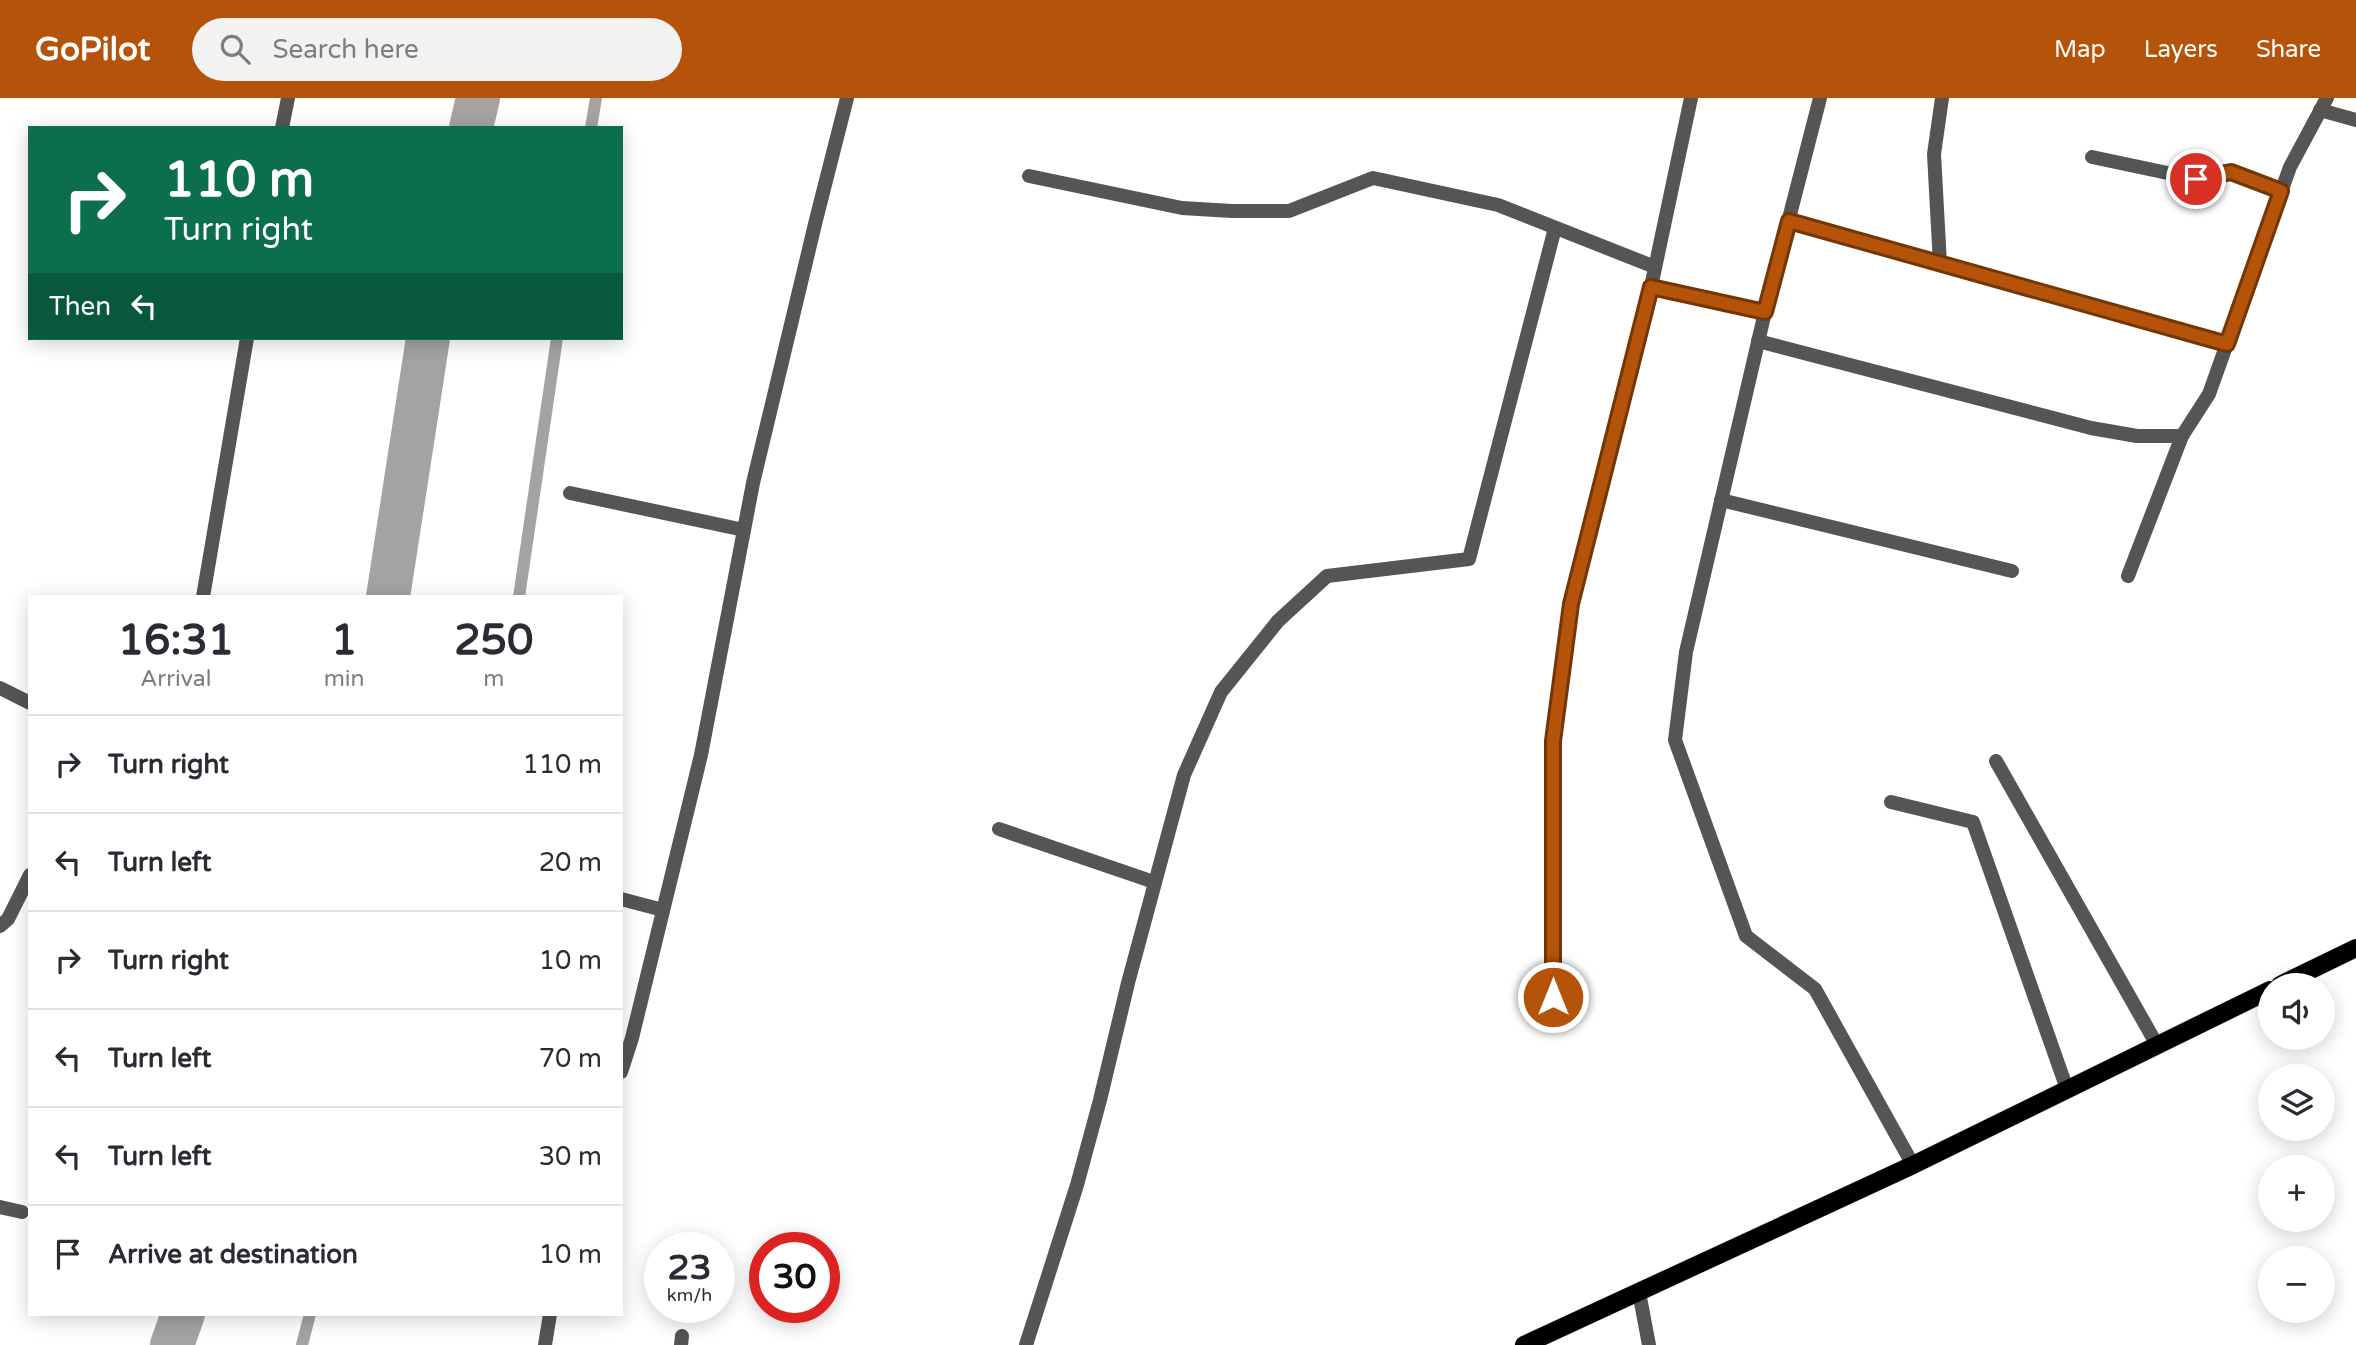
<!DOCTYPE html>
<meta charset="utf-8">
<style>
:root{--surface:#fff;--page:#f2f2f3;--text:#2b2b33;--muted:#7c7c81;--line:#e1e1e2;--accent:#b45309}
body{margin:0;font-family:"Varela Round",sans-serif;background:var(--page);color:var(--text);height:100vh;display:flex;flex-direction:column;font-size:26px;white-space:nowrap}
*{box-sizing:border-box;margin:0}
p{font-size:23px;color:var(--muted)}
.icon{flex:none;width:38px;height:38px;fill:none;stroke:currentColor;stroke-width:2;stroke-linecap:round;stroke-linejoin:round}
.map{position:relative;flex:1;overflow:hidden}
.details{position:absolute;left:28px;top:497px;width:595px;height:721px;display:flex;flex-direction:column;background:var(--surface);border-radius:0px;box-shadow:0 4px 18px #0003}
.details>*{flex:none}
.hud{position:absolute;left:28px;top:28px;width:595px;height:214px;border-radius:0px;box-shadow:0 4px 18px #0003;background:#0b6e4f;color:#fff;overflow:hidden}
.controls{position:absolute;left:2258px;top:875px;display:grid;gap:14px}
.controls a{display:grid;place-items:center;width:77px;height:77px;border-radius:50%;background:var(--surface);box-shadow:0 4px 18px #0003;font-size:35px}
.speed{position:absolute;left:644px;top:1134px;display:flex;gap:14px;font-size:35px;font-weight:700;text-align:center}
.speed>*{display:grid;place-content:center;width:91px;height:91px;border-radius:50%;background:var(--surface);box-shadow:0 4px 18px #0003;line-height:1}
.speed small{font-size:18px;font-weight:400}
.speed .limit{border:10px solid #d22;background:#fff;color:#111}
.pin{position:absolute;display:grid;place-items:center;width:60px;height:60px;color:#fff;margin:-30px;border:4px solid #fff;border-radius:50%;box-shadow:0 2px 7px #0007}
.me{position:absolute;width:77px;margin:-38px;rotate:0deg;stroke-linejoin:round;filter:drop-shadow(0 0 5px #0008)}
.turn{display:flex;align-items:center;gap:24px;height:147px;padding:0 21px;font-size:32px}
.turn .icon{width:91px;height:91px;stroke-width:2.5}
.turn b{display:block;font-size:49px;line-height:60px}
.then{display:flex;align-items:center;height:66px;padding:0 21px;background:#0003;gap:14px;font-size:26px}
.eta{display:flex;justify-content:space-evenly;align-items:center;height:119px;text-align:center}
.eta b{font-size:42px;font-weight:700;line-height:49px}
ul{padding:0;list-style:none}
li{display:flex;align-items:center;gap:21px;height:98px;padding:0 21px;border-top:2px solid var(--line)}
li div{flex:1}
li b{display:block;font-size:26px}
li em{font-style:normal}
header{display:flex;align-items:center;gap:42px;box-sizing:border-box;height:98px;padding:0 35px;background:var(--accent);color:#fff}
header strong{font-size:33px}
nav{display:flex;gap:38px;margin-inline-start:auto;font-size:24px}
.search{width:490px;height:63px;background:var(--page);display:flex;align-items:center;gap:18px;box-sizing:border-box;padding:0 24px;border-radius:38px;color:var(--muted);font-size:26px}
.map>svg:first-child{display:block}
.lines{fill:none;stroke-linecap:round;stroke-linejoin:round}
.stream{stroke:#a3a3a3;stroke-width:12}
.canal{stroke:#a3a3a3;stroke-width:44}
.primary-casing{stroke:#dbdbdb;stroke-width:19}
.street{stroke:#555;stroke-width:14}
.primary{stroke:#000;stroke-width:18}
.route-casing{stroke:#753606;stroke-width:18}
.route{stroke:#b45309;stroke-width:12}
</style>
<header>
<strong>GoPilot</strong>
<div class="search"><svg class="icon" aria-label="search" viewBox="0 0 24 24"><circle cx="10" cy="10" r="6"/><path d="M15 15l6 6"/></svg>Search here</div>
<nav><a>Map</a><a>Layers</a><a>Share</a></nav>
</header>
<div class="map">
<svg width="2356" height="1247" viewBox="0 0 2356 1247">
<rect width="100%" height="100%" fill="#fff"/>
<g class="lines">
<g class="stream">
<path d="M591 30 596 0"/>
<path d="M519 499 557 240"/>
<path d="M302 1247 310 1216"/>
</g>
<g class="canal">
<path d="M471 30 478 0"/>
<path d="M388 499 428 240"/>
<path d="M172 1247 183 1216"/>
</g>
<g class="primary-casing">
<g id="primary">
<path d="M2280 887 2356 850"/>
<path d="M1524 1247 1913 1067 2270 892"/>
</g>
</g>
<g class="street">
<path d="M1820 0 1765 214 1686 554 1675 642 1746 838 1815 891 1913 1067"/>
<path d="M2320 12 2356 22"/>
<path d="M282 30 288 0"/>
<path d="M2092 59 2196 81 2231 74 2281 93"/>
<path d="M1029 78 1182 110 1232 113H1289L1373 80 1498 107 1655 169"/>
<path d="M1789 123 2227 246"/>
<path d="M1940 166 1934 56 1942 0"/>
<path d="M1651 189 1765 214"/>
<path d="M1758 243 2091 330 2137 338H2182L2209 296 2290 69 2327 0"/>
<path d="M570 395 744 432"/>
<path d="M1721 402 2012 473"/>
<path d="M2128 478 2182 338"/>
<path d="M203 499 247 240"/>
<path d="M0 590 30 605"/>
<path d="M1996 663 2157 947"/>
<path d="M1891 704 1973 724 2067 991"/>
<path d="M999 731 1154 784"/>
<path d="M621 801 663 812"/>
<path d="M0 828 8 821 30 777"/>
<path d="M1553 899V643L1571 506 1651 189 1691 0"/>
<path d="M621 974 632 940 701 657 753 385 816 122 847 0"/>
<path d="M0 1109 22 1114"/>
<path d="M1639 1194 1649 1247"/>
<path d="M545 1247 550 1216"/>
<path d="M681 1247 682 1238"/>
<path d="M1026 1247 1077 1087 1100 1002 1128 885 1184 677 1221 594 1278 523 1327 478 1469 461 1555 130"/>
</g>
<use href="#primary" class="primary"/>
</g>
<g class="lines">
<g class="route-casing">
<path id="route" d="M1553 899V643L1571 506 1651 189 1765 214 1789 123 2227 246 2281 93 2231 74 2196 81"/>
</g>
<use href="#route" class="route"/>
</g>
</svg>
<div class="controls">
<a><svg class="icon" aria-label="sound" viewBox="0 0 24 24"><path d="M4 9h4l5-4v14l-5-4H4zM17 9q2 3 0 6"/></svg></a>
<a><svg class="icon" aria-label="layers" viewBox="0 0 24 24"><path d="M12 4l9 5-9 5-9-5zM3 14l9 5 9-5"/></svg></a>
<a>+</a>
<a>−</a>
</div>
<div class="speed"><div>23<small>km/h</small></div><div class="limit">30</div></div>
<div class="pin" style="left:2196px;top:81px;background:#d93025"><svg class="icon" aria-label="arrive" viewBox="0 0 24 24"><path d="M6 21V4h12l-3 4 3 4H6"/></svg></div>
<svg class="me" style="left:1553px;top:899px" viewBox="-20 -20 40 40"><circle r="17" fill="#b45309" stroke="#fff" stroke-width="3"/><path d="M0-11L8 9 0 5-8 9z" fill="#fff"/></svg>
<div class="hud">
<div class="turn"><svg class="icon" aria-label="right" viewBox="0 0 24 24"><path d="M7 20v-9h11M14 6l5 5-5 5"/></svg><div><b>110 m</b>Turn right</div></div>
<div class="then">Then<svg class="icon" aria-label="left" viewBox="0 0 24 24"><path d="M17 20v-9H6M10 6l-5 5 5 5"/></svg></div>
</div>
<section class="details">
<div class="eta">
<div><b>16:31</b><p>Arrival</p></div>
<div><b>1</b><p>min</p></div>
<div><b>250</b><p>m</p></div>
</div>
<ul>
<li><svg class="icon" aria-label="right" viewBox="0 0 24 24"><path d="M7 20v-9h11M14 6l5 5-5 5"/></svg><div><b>Turn right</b></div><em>110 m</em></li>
<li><svg class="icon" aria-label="left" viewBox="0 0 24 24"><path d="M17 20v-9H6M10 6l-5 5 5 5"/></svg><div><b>Turn left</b></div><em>20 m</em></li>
<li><svg class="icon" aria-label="right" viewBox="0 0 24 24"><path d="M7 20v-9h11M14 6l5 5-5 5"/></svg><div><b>Turn right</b></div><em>10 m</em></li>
<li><svg class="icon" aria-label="left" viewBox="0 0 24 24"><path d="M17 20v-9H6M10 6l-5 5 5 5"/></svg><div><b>Turn left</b></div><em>70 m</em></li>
<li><svg class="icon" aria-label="left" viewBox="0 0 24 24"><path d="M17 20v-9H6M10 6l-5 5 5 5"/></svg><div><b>Turn left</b></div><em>30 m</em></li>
<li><svg class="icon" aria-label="arrive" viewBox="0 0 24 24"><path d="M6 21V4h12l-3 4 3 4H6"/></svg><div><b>Arrive at destination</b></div><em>10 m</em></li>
</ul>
</section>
</div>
